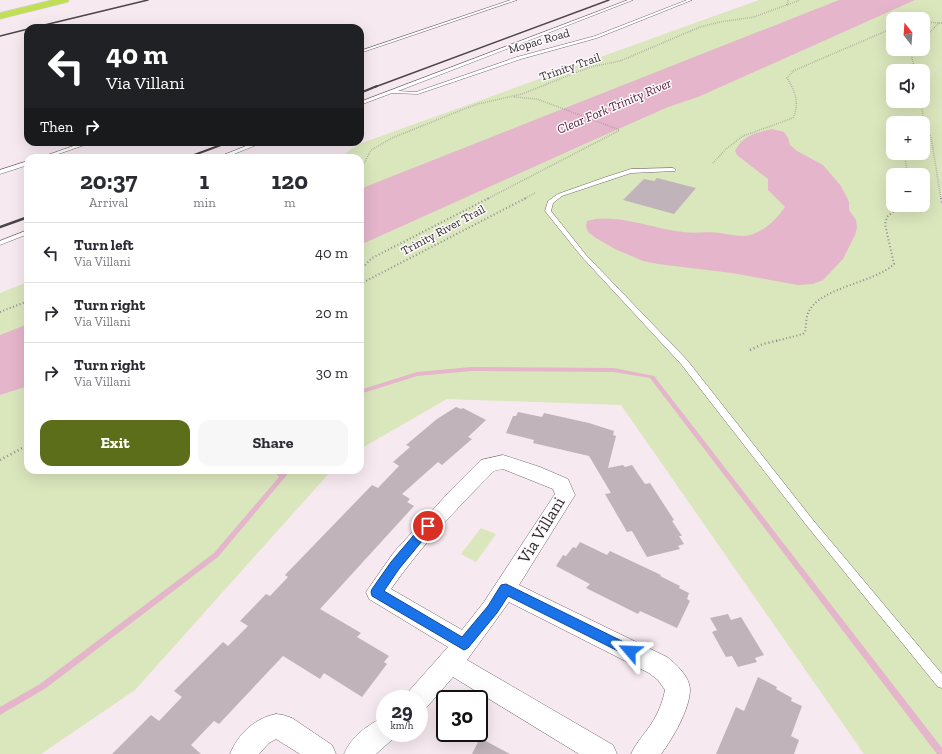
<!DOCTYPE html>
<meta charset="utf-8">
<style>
:root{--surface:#fff;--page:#f7f7f7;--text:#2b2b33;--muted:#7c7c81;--line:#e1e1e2;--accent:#5d6e1a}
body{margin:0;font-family:"Zilla Slab",serif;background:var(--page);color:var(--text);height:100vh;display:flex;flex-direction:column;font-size:15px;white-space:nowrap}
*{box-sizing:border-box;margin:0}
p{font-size:13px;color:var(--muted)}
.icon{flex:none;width:22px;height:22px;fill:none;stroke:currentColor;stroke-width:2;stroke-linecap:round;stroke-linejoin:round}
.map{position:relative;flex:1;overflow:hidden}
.sheet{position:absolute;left:24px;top:154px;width:340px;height:320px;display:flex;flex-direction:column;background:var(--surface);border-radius:12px;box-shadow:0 4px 16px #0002}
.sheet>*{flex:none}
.top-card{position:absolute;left:24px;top:24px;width:340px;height:122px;border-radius:12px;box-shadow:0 4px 16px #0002;background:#202124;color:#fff;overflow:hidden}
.needle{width:26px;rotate:343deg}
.tools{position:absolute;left:886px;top:12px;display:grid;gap:8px}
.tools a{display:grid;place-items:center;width:44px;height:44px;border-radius:8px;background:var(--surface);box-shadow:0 4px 16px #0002;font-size:20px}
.speed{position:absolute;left:376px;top:690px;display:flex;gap:8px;font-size:20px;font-weight:700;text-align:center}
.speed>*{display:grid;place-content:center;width:52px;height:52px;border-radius:50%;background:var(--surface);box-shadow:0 4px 16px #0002;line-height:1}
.speed small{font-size:10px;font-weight:400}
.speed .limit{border:2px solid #111;border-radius:6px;background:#fff;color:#111}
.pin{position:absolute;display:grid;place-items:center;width:34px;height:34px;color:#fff;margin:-17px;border:2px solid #fff;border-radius:50%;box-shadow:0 1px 4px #0007}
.me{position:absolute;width:44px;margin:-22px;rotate:296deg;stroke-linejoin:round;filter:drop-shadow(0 0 3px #0008)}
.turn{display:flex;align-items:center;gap:14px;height:84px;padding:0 16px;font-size:18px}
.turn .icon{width:52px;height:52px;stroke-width:2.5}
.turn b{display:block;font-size:28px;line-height:34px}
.then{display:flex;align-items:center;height:38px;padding:0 16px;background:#0003;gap:8px;font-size:15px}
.eta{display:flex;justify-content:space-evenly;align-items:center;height:68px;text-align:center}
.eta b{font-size:24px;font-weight:700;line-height:28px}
.action{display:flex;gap:8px;margin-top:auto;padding:8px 16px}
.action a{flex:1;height:46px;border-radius:12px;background:var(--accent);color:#fff;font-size:16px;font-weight:700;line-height:46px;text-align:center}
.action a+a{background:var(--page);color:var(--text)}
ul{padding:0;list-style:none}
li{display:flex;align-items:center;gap:12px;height:60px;padding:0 16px;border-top:1px solid var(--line)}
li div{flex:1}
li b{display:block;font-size:15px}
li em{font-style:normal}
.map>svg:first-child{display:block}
.green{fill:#dae6bc;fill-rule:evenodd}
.water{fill:#e4b5cb}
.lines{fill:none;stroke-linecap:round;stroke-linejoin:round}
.stream{fill:#e4b5cb;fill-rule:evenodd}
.building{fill:#c0b4ba}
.service-casing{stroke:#73686d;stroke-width:1}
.minor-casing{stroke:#73686d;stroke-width:1}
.motorway-casing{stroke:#cdcccd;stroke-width:1}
.path-far2{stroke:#928a8e;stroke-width:1.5;stroke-dasharray:0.5 1.5;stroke-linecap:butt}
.path-far1{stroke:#928a8e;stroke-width:2;stroke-dasharray:1 2.5;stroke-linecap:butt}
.path{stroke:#928a8e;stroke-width:2.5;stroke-dasharray:1 3;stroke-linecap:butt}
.service{fill:#fff;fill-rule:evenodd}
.minor{fill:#fff;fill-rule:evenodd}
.motorway{fill:#c1df54;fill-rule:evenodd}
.rail-far2{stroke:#4a4547;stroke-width:1.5}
.rail-far1{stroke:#4a4547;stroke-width:2}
.rail{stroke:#4a4547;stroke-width:2.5}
.route{fill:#1a73e8;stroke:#114b97}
.labels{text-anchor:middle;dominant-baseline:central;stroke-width:3;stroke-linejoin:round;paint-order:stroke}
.far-street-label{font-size:12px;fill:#2f2b2d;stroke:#fef9fb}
.far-water-label{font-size:13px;font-style:italic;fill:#57203e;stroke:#fef9fb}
.near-street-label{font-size:17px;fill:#2f2b2d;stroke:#fef9fb}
</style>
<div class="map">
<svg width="942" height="754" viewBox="0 0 942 754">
<rect width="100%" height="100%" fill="#f6e9ef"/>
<g class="green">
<path d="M759 0H942V754H864L621 405 447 399 360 449V158H338L359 144ZM893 19H923V49H893ZM893 71H923V101H893ZM893 123H923V153H893ZM893 175H923V205H893Z"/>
<path d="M28 282V470H332L135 690 41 754H0V293Z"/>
<path d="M481 528 496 534 476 562 461 554Z"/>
</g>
<g class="water">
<path d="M839 0H915L698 97 668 107 589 142 360 245V189Z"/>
<path d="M772 129 784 132 788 138 790 145 797 151 823 165 841 186 849 202V210L856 220 857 228 855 235 843 259 823 280 813 284 798 285 732 273 658 264 643 261 615 249 596 238 588 232 586 226 587 221C613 212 655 229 683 232 695 234 708 231 720 233 728 234 736 236 744 236 761 235 776 220 785 207L768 190V179L737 155 735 151C743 135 755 133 772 129Z"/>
<path d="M28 324V386L0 395V335Z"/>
</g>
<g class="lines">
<g class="stream">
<path d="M471 367 614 368 654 376 942 748V754H937L650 378 614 372 471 371 417 376 360 394V390L417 372Z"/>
<path d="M273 470H279L282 473 285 470H291L218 557 46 688 0 715V707L40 684 214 553 279 477Z"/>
</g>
</g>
<g class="building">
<path d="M657 178 696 188 674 214 623 200 644 179 654 181Z"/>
<path d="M456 407 461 409 463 408 486 420 468 437 472 439 442 465 438 462 402 494 410 499 407 502 414 506 320 609 361 633 357 637 389 656 384 662 387 664 362 697 324 673 320 679 283 656 219 724 214 721 191 745 201 754H112L151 715 159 721 182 697 174 691 223 642 228 646 248 626 240 621 266 594 270 596 288 577 285 575 372 485 378 488 397 468 399 466 393 462 410 447 406 445 437 419Z"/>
<path d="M518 412 542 417 544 413 589 423 614 431 613 435 616 436 608 468 623 465 625 467 632 465 645 484 650 483 674 520 672 521 682 536H679L684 544 678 546 680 549 647 557 632 531 627 532 605 494 611 493 589 456 533 443 534 440 506 433 513 416H516Z"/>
<path d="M580 542 607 555 610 551 661 575 660 576 680 586 679 588 689 593 687 599 690 601 677 628 640 611 638 614 586 588 590 584 556 566 563 555 566 556 573 547 576 548Z"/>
<path d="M728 614 731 620 741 617 764 655 755 658 757 662 738 667 732 656 726 657 712 632 717 630 710 618Z"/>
<path d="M758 677 777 687 776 689 792 698 791 701 802 706 791 736 799 740 794 754H716L736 707 744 711Z"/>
<path d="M480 738 510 754H472Z"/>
</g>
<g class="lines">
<g class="service-casing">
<g id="service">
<path d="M511 0H517L360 53V51Z"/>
<path d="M628 0H633L398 91 416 92 517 57 595 36 687 0H692L597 38 521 59 418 94 392 93 360 105V102Z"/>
<path d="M85 142H93L47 158H39Z"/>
<path d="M256 142H264L224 158H216Z"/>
<path d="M28 161V165L0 174V170Z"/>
<path d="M673 168 676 170 675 171 631 173 562 196 553 203 551 211 586 255 687 360 813 520 942 674V688L938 687 807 526 681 364 582 257 545 211 548 201 558 194 606 177 631 169Z"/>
<path d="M28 230V234L0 245V241Z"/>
</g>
</g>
<g class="minor-casing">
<g id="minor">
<path d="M503 455 540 467 568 479 575 495 519 585 667 657C675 663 690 677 690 689 690 709 673 738 661 754H631C635 745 641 738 647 730 656 718 662 705 665 690L658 680 649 673 509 602 467 660 613 745 617 754H579L453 677 427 707 419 710V699H406L409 691 448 647 369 599 366 592 394 552 451 490 481 460ZM503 469 553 489 555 494 484 602 462 630 391 589C421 546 457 508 494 471Z"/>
<path d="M276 714 283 715 292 718 332 745 336 754H300L276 739 269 743 259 754H230C238 734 255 718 276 714Z"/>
<path d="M385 717V733H396L394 738 376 754H344C350 738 369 723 385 717Z"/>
</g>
</g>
<g class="motorway-casing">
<path id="motorway" d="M52 0H69L68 2 0 19V13Z"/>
</g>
<g class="path-far2">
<path d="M787 5 788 0"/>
<path d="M923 22 942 23"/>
<path d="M923 39 939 23"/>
<path d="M915 49 911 54 915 71"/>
<path d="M514 97 537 99 620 130"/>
<path d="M921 101 924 123 931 137 941 199"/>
<path d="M904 153 908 175"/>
<path d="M713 163 726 149 743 136 793 118C800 103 795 91 787 78L793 71 893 28"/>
<path d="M360 171 371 150 392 138 464 109 478 104 522 94 590 67 620 61 700 27 720 22 754 17 800 0"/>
<path d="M487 199 620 130"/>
<path d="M524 199 535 193"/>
</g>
<g class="path-far1">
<path d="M941 198 942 204"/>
<path d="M360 270 372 258 489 198"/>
<path d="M360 284 526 198"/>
<path d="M0 312 28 301"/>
<path d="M776 341 803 334 805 332C806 326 806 319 808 313 819 287 875 283 894 264L885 224 887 217 901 205"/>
</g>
<g class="path">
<path d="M750 350 763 344 780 340"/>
<path d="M0 460 28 445"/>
</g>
<use href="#service" class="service"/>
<use href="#minor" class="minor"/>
<use href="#motorway" class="motorway"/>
<g class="rail-far2">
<path d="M32 28 148 0"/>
<path d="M0 36 28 29"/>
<path d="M375 87 609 0"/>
</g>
<g class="rail-far1">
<path d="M360 93 377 86"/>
<path d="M186 158 229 142"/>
</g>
<path class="rail" d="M0 227 28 217"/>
</g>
<path class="route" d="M428 521 432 523 434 526 432 529 399 569 384 591 462 637 488 606 501 585 506 584 634 647 636 651 634 655 630 657 508 596 497 613 468 648 464 650 372 596 371 592 372 589 391 562 424 523Z"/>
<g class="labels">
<g class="far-street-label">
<text transform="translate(539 41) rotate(-16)">Mopac Road</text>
<text transform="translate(570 67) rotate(-19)">Trinity Trail</text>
<text transform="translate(443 230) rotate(-28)">Trinity River Trail</text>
</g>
<g class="far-water-label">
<text transform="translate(614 106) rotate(-23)">Clear Fork Trinity River</text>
</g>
<g class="near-street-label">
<text transform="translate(541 530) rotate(-59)">Via Villani</text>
</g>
</g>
</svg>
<div class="tools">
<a><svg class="needle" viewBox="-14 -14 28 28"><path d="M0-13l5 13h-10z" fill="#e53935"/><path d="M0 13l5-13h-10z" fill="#7c7c81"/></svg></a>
<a><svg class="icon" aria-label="sound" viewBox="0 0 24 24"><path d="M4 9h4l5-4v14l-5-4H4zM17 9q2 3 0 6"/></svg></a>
<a>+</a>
<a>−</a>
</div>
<div class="speed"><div>29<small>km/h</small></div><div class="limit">30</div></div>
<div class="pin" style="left:428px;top:526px;background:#d93025"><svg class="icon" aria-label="arrive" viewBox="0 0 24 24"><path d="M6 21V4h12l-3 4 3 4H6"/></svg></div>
<svg class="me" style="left:630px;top:651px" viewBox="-20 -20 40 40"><path d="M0-17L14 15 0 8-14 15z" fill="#1a73e8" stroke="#fff" stroke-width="4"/></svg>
<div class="top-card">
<div class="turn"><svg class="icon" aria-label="left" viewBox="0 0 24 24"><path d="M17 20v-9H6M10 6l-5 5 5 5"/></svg><div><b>40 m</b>Via Villani</div></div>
<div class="then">Then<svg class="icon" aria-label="right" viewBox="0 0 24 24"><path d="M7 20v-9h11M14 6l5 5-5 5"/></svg></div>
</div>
<section class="sheet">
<div class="eta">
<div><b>20:37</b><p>Arrival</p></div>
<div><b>1</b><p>min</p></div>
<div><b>120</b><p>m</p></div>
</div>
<ul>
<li><svg class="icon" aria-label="left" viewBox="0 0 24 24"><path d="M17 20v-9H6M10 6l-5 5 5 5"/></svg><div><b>Turn left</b><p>Via Villani</p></div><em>40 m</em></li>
<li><svg class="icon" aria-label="right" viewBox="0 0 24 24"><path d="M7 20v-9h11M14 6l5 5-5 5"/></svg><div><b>Turn right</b><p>Via Villani</p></div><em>20 m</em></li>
<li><svg class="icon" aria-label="right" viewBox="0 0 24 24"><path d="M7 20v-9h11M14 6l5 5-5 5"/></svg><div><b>Turn right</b><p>Via Villani</p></div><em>30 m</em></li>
</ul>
<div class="action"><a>Exit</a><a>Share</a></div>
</section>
</div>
